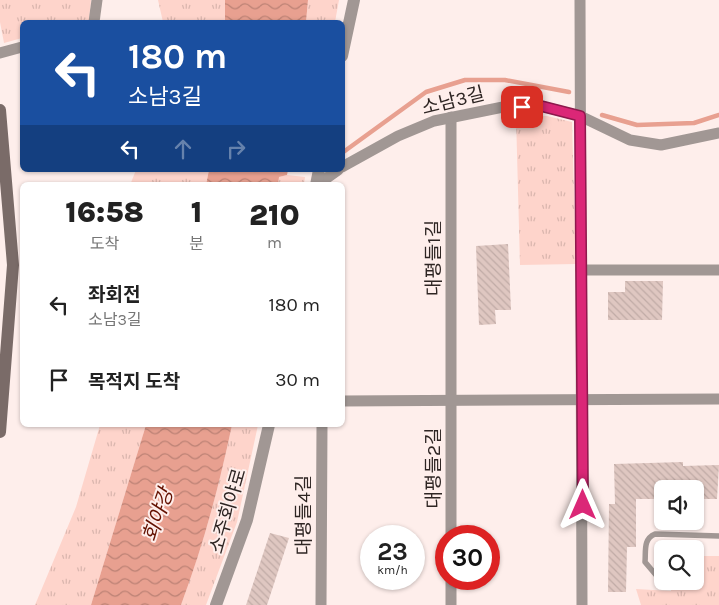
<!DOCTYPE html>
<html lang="ko">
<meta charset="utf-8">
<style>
:root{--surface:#fff;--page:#f6f6f6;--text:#222;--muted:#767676}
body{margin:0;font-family:Karla,"Noto Sans KR",sans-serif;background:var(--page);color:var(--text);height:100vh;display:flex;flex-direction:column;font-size:19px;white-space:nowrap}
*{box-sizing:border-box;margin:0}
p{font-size:16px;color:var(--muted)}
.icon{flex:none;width:28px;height:28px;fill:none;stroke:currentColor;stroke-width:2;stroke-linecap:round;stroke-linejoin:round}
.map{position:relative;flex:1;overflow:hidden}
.side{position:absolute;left:20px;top:182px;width:325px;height:245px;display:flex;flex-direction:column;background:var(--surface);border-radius:8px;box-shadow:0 1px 4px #0004}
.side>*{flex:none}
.hud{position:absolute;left:20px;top:20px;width:325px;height:152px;border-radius:8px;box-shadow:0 1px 4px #0004;background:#1a4fa0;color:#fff;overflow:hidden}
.controls{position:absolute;left:654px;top:480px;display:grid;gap:10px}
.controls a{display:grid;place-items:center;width:50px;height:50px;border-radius:8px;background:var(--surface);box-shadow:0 1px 4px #0004;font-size:25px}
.speed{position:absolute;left:360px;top:525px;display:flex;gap:10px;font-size:25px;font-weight:700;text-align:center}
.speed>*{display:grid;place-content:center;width:65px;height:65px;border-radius:50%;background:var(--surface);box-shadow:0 1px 4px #0004;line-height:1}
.speed small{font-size:12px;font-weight:400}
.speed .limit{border:8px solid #d22;background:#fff;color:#111}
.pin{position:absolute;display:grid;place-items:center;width:42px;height:42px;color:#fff;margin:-21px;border-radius:10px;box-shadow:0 2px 8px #0006}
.me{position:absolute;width:55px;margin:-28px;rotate:0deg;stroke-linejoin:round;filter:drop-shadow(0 0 4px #0008)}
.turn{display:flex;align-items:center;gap:18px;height:105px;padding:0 25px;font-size:22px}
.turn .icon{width:65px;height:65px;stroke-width:2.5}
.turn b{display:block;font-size:35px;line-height:42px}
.lanes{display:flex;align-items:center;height:48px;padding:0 25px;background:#0003;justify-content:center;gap:25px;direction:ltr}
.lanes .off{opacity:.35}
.eta{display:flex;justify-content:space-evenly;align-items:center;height:85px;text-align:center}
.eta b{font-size:30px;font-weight:800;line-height:35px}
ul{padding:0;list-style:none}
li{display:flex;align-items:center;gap:15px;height:75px;padding:0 25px}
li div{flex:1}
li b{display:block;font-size:19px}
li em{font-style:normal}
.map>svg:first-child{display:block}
.park{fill:url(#park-tufts)}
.water{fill:url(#water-waves)}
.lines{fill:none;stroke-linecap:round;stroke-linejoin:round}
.stream{stroke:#e8a090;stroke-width:4.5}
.building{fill:url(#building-back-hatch)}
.service{stroke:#a19794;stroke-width:5.5}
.minor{stroke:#a19794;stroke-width:11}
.tertiary{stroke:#a19794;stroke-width:12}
.secondary{stroke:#7a6b68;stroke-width:12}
.route-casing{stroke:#8e194d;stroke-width:12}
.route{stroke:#db2777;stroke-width:9}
.labels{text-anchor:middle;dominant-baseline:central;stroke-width:4;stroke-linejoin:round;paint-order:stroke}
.street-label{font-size:19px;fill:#2e2523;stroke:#feeeeb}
.water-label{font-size:20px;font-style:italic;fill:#641101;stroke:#feeeeb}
</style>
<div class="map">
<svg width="719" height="605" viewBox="0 0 719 605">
<defs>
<pattern id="park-tufts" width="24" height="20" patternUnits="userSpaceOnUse" patternTransform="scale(1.25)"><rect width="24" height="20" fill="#fed4cb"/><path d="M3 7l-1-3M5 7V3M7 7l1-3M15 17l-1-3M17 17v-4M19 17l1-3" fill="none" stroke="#dab6ae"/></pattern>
<pattern id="water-waves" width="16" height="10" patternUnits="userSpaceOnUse" patternTransform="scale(1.25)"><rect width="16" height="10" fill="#e8a090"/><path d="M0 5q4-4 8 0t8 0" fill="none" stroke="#bc8275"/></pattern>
<pattern id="building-back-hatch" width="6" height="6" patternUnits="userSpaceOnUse" patternTransform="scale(1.25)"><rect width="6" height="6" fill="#dfc7c1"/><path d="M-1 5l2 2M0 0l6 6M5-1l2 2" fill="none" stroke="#c0aba6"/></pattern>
</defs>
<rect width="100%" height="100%" fill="#feeeeb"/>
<g class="park">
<path d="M0 0H91L89 20 79 22H22V38L4 43 0 22Z"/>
<path d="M158 0H225V22H163Z"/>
<path d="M308 0H339L335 22H306Z"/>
<path d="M516 116H547L572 122 576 264 520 265Z"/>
<path d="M136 170H209L206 185H130Z"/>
<path d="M287 175 305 177 304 185H278L279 177Z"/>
<path d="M100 425H146L91 605H35L76 507Z"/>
<path d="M232 425H258L237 522 206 605H181C203 546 219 487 232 425Z"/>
<path d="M695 556H719V605H641L636 589 671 591V581H695Z"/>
</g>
<g class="water">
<path d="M225 0H308L306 22H225Z"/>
<path d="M209 170H288L287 175 279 177 278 185H206Z"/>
<path d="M146 425H232C219 487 203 546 181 605H91Z"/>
</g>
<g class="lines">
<g class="stream">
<path d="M602 115 637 125 694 123 719 115"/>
<path d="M342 153 426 92 465 80H505L569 92"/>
</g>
</g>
<g class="building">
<path d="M508 244 511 310H495L496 324 479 325 476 246Z"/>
<path d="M625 281H663L662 320H608V292H625Z"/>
<path d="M683 462V466L719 465 717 499H704V489H662L656 490 657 499H636V547H627L626 592H608L609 504H615L614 464Z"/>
<path d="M270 533 289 538 267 605H246Z"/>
</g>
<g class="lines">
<path class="service" d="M662 578 656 575 645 562C646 551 643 539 655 534L719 536"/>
<g class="minor">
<path d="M580 0 582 605"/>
<path d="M94 22 97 0"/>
<path d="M0 53 22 47"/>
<path d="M451 117V536"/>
<path d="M342 167 398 136 434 121 503 107 541 106 580 116 630 140 661 145 719 133"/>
<path d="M317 185 338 170"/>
<path d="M581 270H719"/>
<path d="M342 401 719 399"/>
<path d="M321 605 322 425"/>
<path d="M451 605V579"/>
</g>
<g class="tertiary">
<path d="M342 56 354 0"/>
<path d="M316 185 319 170"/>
<path d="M216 605 247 520 269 425"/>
</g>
<path class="secondary" d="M0 110 13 265 0 432"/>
</g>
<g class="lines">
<g class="route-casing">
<path id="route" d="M522 107 541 106 580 116 583 505"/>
</g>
<use href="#route" class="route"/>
</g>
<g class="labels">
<g class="street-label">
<text transform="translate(453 101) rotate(-14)">소남3길</text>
<text transform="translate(434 258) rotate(-90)">대평들1길</text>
<text transform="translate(434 468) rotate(-90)">대평들2길</text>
<text transform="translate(228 511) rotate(-74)">소주회야로</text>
<text transform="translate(304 515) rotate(-90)">대평들4길</text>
</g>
<g class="water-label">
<text transform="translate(158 515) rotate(-71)">회야강</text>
</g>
</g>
</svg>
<div class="controls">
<a><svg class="icon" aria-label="sound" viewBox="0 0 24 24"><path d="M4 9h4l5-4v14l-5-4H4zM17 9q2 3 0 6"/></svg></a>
<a><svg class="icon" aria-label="search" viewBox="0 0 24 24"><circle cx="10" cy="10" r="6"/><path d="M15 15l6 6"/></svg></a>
</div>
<div class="speed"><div>23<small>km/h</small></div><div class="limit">30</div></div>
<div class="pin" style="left:522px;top:107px;background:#d93025"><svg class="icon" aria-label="arrive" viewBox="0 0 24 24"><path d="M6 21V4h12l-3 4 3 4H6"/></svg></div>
<svg class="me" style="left:583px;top:505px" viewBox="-20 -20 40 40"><path d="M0-17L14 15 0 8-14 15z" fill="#db2777" stroke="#fff" stroke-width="4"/></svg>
<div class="hud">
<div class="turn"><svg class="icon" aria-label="left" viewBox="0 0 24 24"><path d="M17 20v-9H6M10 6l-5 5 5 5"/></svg><div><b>180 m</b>소남3길</div></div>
<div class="lanes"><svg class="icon" aria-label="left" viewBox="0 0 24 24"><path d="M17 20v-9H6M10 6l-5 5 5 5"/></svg><svg class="icon off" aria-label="ahead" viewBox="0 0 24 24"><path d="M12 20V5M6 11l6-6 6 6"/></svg><svg class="icon off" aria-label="right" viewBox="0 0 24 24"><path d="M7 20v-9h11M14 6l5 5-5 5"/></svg></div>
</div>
<section class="side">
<div class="eta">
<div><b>16:58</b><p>도착</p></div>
<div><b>1</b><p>분</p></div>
<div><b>210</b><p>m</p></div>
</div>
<ul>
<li><svg class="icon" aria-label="left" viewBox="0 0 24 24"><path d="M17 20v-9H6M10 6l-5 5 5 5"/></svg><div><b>좌회전</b><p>소남3길</p></div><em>180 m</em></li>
<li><svg class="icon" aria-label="arrive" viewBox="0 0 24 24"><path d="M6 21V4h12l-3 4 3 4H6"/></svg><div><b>목적지 도착</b></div><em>30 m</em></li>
</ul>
</section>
</div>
